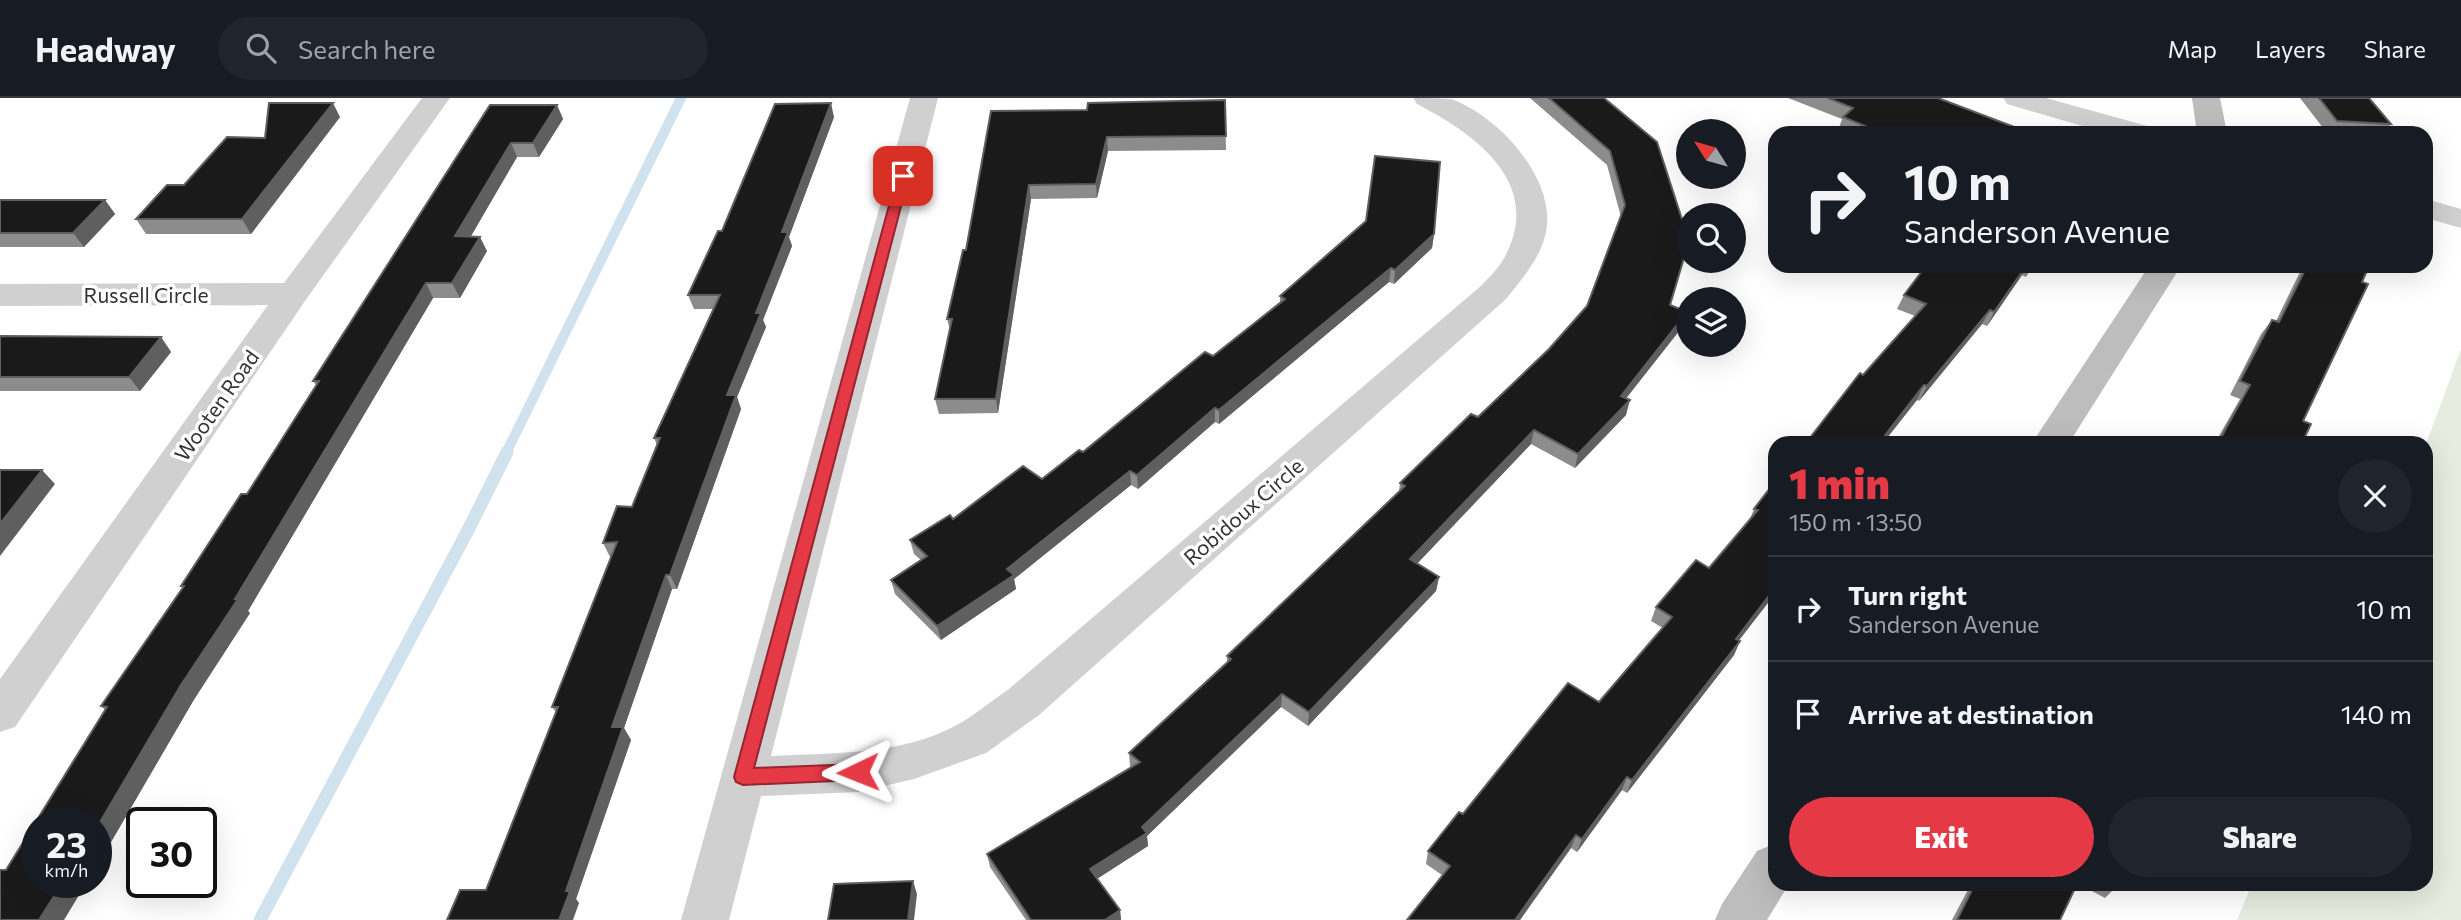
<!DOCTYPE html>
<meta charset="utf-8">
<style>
:root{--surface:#171b24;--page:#20242c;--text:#f1f3f6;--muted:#9ea1a6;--line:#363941;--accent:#e63946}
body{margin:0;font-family:Commissioner,sans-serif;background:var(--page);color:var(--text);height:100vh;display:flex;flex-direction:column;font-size:26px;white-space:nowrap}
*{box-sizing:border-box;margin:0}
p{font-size:23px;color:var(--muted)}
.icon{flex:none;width:38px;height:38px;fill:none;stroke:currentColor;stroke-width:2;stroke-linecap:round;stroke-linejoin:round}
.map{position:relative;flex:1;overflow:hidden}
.sheet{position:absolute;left:1768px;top:338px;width:665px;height:455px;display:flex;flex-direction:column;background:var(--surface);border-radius:21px;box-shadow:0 7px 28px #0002}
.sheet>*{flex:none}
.top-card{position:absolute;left:1768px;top:28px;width:665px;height:147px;border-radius:21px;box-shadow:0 7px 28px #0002;background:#171b24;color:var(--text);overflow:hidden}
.needle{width:46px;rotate:307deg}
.tools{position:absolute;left:1676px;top:21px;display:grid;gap:14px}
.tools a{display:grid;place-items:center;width:70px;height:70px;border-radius:50%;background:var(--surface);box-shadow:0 7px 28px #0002;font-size:35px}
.speed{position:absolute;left:21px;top:709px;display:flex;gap:14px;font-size:35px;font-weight:700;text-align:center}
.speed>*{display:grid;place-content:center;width:91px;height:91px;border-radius:50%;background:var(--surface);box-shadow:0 7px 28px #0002;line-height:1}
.speed small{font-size:18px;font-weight:400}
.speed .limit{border:4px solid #111;border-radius:10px;background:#fff;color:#111}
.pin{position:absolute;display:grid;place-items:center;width:60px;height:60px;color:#fff;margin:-30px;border-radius:14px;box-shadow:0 4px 10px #0006}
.me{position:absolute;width:77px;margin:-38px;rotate:268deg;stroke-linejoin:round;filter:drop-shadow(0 0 5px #0008)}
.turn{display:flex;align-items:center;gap:24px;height:147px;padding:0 21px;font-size:32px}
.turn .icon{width:91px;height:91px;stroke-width:2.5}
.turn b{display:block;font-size:49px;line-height:60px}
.round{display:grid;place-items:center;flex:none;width:74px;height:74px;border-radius:37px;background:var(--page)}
.overview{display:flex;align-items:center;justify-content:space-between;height:119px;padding:0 21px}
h1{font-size:42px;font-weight:800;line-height:52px;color:var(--accent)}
.cta{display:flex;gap:14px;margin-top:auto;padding:14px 21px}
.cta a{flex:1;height:80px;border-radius:42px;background:var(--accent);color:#fff;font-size:28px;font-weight:800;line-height:80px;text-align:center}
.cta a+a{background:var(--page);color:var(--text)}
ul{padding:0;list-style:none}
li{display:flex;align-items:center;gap:21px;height:105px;padding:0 21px;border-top:2px solid var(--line)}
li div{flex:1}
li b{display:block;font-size:26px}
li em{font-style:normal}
header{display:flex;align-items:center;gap:42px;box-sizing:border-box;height:98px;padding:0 35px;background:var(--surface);border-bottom:2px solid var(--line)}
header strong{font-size:33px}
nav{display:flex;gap:38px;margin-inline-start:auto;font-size:24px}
.search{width:490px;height:63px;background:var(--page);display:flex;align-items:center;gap:18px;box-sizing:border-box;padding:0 24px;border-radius:38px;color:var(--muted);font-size:26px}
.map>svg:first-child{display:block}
.green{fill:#e6ecdf}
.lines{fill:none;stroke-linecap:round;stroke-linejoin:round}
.stream-far1{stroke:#cfe2ee;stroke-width:10}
.stream{stroke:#cfe2ee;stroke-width:13}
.street{fill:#d0d0d0;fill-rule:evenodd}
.secondary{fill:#bdbdbd;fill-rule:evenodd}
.wall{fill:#8c8c8c}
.shaded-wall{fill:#5f5f5f}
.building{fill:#1a1a1a;stroke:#5f5f5f;stroke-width:2}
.route{fill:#e63946;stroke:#96252e;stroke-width:2}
.labels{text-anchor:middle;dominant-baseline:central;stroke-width:7;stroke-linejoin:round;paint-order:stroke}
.street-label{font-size:21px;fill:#333;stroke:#fff}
</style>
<header>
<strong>Headway</strong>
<div class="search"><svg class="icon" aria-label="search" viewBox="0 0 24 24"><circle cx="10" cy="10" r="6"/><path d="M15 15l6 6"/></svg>Search here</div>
<nav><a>Map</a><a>Layers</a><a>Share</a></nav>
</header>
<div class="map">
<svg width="2461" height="822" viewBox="0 0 2461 822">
<rect width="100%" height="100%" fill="#fff"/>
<path class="green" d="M2461 251V822H2237L2252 786H2426V346Z"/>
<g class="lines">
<path class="stream-far1" d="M506 355 681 0"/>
<path class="stream" d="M260 822 467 434 507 354"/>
<g class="street">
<path d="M422 0H450L305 203 15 629 0 634V581L268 207 0 208V186L284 185Z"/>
<path d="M910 0H938L771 658C831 655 901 657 955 628 974 618 991 603 1009 591L1482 187C1489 179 1498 171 1503 162 1546 87 1477 37 1417 6L1413 0C1424 0 1440 0 1451 1 1498 17 1560 84 1545 138 1539 162 1521 182 1506 201L1039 617 986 655 914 681 858 694 761 698 729 822H681Z"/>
<path d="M2003 0H2046L2151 29 2156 35H2106L2007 6Z"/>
<path d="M2426 101 2461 111V130L2426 120Z"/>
</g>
<g class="secondary">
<path d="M2192 0H2220L2227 35H2197Z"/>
<path d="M2149 168H2181L2069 345H2032Z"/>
<path d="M1774 746V786H1789L1767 822H1715L1722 806 1757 753Z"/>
</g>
</g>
<g class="wall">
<path d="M1530 0H1604L1670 207 1687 214 1683 228 1626 300V317L1575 370 1531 346 1417 466 1439 479 1436 493 1308 628 1281 609 1147 738 1148 748 1097 781 1120 812 1121 822H1026L990 769 987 756 1131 669 1130 668 1129 655 1227 564V558L1399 393 1400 385 1478 319 1549 251 1587 208 1621 119 1607 67Z"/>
<path d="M1788 0H1938L2030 35H1843L1838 33 1842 21Z"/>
<path d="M2300 0H2369L2391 26 2384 35H2327Z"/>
<path d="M1225 2 1226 52 1108 53 1097 100 1031 101 998 315 939 316 935 301 950 232 947 221 966 152 1087 12Z"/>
<path d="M490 7H557L563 21 539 59H517L470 139 487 153 460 200H433L248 513 250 515 195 600 6 772 105 612 101 608 183 489 181 488 247 396 316 287 313 283Z"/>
<path d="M340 19 251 136H146L136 121 184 87 265 40Z"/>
<path d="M834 19 789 139 792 148 763 222 766 229 737 299 741 311 677 491H672L624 630 631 642 576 801 579 805 486 792 556 614 552 609 611 459H610L603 445 632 409 657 347 654 340 713 211H694L688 197 722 133Z"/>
<path d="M0 102H105L115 116 84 149H0Z"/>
<path d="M1434 136 1432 150 1394 186 1389 184 1219 326 1215 324 1138 391 1131 387 1014 481 1016 491 941 542 895 496 891 482 921 462 914 456 910 442 953 421 1042 381 1083 354 1213 258 1280 205V198Z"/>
<path d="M1926 168H2033L2026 179 2022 177 1987 228 1982 226 1919 303 1917 302 1883 345H1806L1915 218 1897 211 1904 197Z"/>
<path d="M2299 168H2369L2303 323 2302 345H2215L2240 301 2230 297 2261 236 2272 222 2276 223 2301 172 2298 170Z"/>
<path d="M0 238 161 239 171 254 140 293H0Z"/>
<path d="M1774 385V497L1739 542 1740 543 1734 557 1627 695 1622 692 1577 754 1571 750 1520 822H1407L1442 777 1426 766 1428 753 1463 716 1599 604 1663 530 1651 523 1656 509 1709 470 1750 421 1754 411Z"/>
<path d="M1971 786H2077L2060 822H1952Z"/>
<path d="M2079 786H2119L2105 800Z"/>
</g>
<g class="shaded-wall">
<path d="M333 5 340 19 251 136 242 121Z"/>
<path d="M831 5 834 19 789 139 792 148 763 222 766 229 737 299 741 311 677 491 670 477 727 297 756 215 782 134Z"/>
<path d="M557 7 563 21 539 59 533 45Z"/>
<path d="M1107 39 1108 53 1097 100 1096 86Z"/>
<path d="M511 45 517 59 463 152 455 138Z"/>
<path d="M1029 87 1031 101 998 315 996 301Z"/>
<path d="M105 102 115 116 84 149 73 135Z"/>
<path d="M1434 136 1432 150 1394 186 1395 172Z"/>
<path d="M480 139 487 153 460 200 452 185Z"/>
<path d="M2026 168 2022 177 1987 228 1994 214Z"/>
<path d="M1391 170 1389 184 1219 326V312Z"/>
<path d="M426 185 433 200 248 513 250 515 195 600 96 770V731L181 587Z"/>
<path d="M1990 212 1982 226 1919 303 1927 288Z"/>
<path d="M1687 214 1683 228 1617 312 1621 298Z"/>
<path d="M161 239 171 254 140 293 129 279Z"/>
<path d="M1924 287 1917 302 1883 345H1879Z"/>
<path d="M1630 302 1626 317 1575 370 1578 356Z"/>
<path d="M1215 310V324L1138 391 1137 377Z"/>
<path d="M1534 332 1531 346 1408 475 1410 461Z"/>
<path d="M42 372 55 386 0 458V426Z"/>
<path d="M1130 373 1131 387 1014 481 1016 491 941 542 937 528Z"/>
<path d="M666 477 672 491 624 630 631 642 576 801 579 805 573 822H559L566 793 612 629Z"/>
<path d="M1439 479 1436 493 1308 628 1309 614Z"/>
<path d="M1774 491V497L1730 554 1736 541Z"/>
<path d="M1740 543 1734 557 1627 695 1632 682Z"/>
<path d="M1282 596 1281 609 1147 738 1148 748 1092 784 1090 771 1142 729Z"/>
<path d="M1627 679 1622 692 1577 754 1582 741Z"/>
<path d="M1576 737 1571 750 1520 822H1515Z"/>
<path d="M913 783 917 796 914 822H908Z"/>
<path d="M63 784H87L64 822H39Z"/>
<path d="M1120 812 1121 822H1105Z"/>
</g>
<g class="building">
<path d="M1549 0H1604L1657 44 1689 143 1670 207 1687 214 1621 298 1630 302 1578 356 1534 332 1410 461 1439 479 1309 614 1282 596 1142 729 1147 735 1090 771 1120 812 1105 822H1031L987 756 1140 664 1129 655 1231 561 1227 558 1405 388 1400 385 1471 316 1478 319 1549 251 1587 208 1625 107 1610 53Z"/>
<path d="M1828 0H1938L2030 35H1864L1870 30 1843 19 1853 10Z"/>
<path d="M2319 0H2369L2391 26 2337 23Z"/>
<path d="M1225 2 1226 38 1107 39 1096 86 1029 87 996 301H935L952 221H947L963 152H966L991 13 1087 12 1088 5Z"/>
<path d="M269 5H333L242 121H136L167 87H184L227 39 265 40Z"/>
<path d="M831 5 782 134H788L756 215H761L727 297H736L670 477H666L612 629H623L566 793H570L559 822H447L460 792H486L558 609H552L617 444 603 445 617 408 632 409 660 340H654L720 197H688L718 133H722L775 6Z"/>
<path d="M490 7H557L533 45H511L455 138 480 139 452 185H426L235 501H238L181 587 96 731V724H37V784H63L39 822H0V772H6L107 609 101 608 184 488H181L241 396H247L319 283H313Z"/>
<path d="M1375 58 1440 64 1434 136 1395 172 1391 170 1219 312 1215 310 1137 377 1130 373 1007 471 1014 477 937 528 891 482 927 458 910 442 950 417 953 421 1023 368 1042 381 1079 352 1083 354 1205 254 1213 258 1285 201 1280 198 1366 123Z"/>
<path d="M0 102H105L73 135H0Z"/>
<path d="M1926 168H2026L1994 214 1990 212 1927 288 1924 287 1879 345H1806L1860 275 1863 277 1926 206 1904 197Z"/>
<path d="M2307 168H2369L2362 184 2368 186 2303 323 2311 326 2302 345H2218L2250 287 2240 283 2272 222 2279 224Z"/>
<path d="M0 238 161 239 129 279H0Z"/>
<path d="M0 372H42L0 426Z"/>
<path d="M1774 385V491L1736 541 1740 543 1632 682 1627 679 1582 741 1576 737 1515 822H1407L1450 768 1428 753 1459 714 1463 716 1568 585 1599 604 1672 519 1656 509 1696 462 1709 470 1758 412 1754 411Z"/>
<path d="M913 783 908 822H828L834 786Z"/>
<path d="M1975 786H2077L2060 822H1957Z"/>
</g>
<path class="route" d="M903 74 909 78 754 670 858 666 864 668 867 674 864 680 858 682 743 687 736 684 734 679 897 78Z"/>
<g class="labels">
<g class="street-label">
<text x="146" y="196">Russell Circle</text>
<text transform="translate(216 307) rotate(-55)">Wooten Road</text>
<text transform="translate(1243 413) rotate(-41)">Robidoux Circle</text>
</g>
</g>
</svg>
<div class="tools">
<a><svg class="needle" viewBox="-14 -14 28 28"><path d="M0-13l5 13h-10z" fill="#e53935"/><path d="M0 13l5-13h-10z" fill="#9ea1a6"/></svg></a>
<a><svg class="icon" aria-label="search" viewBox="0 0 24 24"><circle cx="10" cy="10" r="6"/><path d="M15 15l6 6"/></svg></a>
<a><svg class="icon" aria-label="layers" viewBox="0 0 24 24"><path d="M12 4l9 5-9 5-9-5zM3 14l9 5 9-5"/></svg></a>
</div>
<div class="speed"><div>23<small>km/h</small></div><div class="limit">30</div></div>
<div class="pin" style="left:903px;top:78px;background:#d93025"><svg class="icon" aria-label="arrive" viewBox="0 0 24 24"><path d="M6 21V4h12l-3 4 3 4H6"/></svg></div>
<svg class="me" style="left:858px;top:674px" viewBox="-20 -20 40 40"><path d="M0-17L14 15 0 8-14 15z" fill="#e63946" stroke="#fff" stroke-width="4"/></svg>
<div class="top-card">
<div class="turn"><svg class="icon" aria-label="right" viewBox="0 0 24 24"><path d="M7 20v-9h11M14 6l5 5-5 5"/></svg><div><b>10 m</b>Sanderson Avenue</div></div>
</div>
<section class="sheet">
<div class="overview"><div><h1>1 min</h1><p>150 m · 13:50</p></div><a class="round"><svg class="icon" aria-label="close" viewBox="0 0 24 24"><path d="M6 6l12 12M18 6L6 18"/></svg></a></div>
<ul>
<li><svg class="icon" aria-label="right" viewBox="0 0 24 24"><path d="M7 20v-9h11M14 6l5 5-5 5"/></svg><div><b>Turn right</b><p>Sanderson Avenue</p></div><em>10 m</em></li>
<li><svg class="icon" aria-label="arrive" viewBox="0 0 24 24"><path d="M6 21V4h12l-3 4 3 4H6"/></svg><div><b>Arrive at destination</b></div><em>140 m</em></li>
</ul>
<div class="cta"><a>Exit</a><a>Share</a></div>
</section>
</div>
